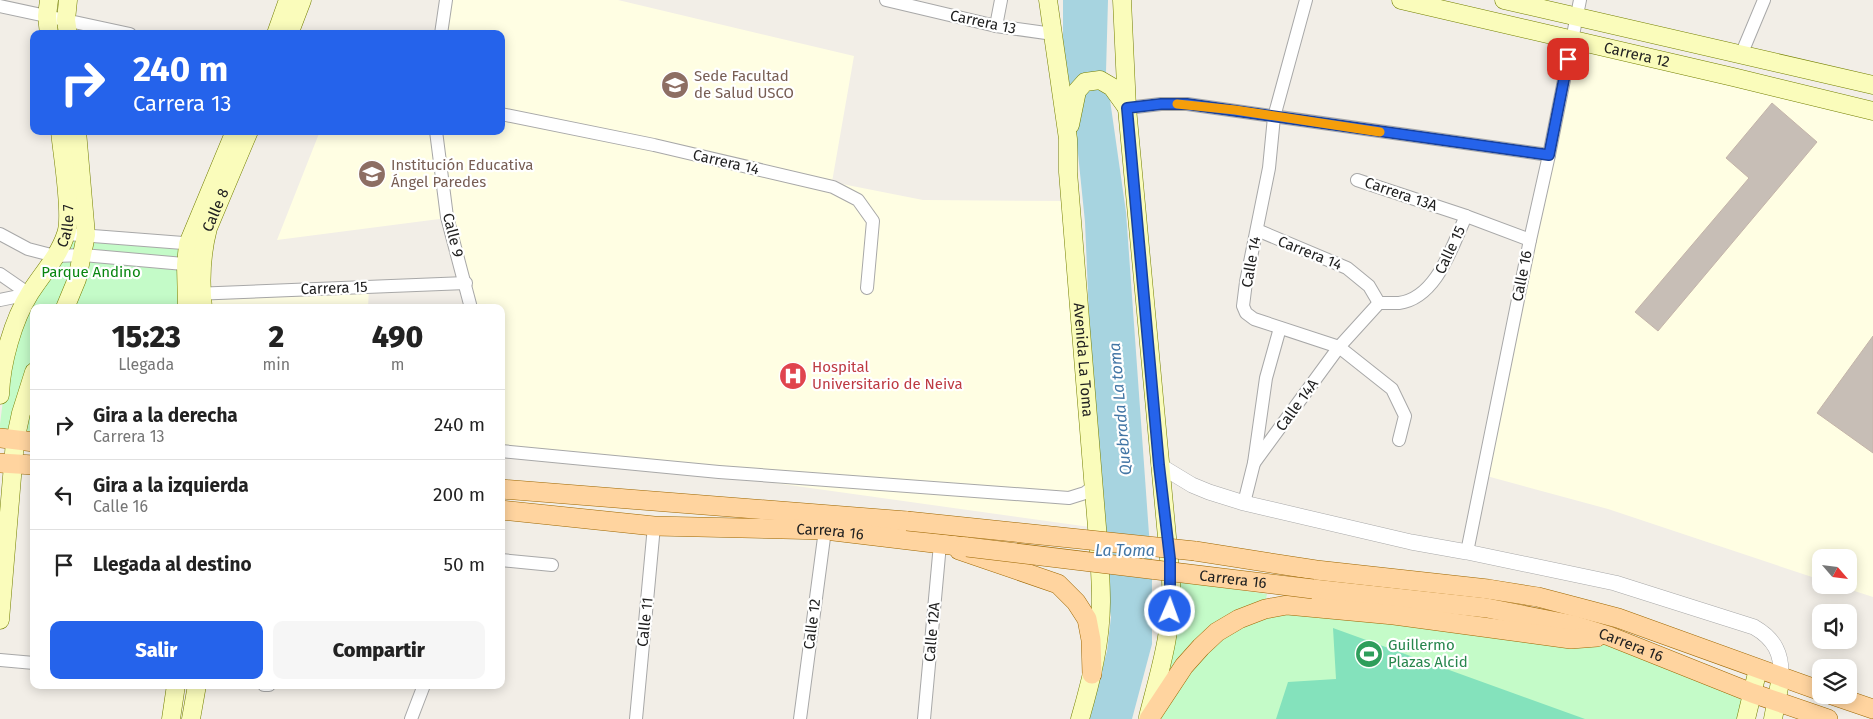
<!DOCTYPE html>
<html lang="es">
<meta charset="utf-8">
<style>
:root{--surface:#fff;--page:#f6f6f6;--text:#222;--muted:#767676;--line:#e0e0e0;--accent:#2563eb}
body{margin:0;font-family:"Fira Sans",sans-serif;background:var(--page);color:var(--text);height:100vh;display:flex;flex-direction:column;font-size:19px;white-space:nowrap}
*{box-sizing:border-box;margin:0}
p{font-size:16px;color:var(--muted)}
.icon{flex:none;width:28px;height:28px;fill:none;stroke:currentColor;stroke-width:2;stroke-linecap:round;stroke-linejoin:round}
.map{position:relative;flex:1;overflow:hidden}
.details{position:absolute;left:30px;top:304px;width:475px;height:385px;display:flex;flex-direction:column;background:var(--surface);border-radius:10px;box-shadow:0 2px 12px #0003}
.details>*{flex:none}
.guide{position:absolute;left:30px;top:30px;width:475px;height:105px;border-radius:10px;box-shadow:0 2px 12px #0003;background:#2563eb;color:#fff;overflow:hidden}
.needle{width:32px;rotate:118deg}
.tools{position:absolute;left:1812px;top:549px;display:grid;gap:10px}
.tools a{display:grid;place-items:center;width:45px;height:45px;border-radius:10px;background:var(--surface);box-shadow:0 2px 12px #0003;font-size:25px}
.pin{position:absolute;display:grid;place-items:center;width:42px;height:42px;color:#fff;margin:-21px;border-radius:10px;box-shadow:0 2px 8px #0006}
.me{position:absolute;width:55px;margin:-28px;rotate:2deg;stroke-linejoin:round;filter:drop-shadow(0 0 4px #0008)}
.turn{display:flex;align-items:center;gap:18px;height:105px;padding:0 20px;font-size:22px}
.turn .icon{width:65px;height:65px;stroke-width:2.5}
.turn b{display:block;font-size:35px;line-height:42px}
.eta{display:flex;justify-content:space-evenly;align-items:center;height:85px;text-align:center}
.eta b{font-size:30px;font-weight:800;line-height:35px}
.cta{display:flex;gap:10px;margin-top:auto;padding:10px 20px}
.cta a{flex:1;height:58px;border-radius:10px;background:var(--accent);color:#fff;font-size:20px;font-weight:800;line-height:58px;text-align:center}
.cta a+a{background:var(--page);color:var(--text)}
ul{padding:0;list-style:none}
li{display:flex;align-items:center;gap:15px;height:70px;padding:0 20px;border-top:1px solid var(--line)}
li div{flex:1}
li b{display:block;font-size:19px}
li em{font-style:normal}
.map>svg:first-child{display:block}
.education{fill:#fffee3}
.park{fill:#c4fbc8}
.pitch{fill:#84e2bc}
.water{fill:#a7d4e0}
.building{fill:#c7beb6;stroke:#c4b4a9}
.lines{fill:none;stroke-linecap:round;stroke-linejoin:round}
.minor-casing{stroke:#a8a8a8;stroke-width:14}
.tertiary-casing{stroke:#a8a8a8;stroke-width:16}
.secondary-casing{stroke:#737f01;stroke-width:19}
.primary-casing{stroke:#9e6700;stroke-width:20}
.minor{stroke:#fff;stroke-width:12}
.tertiary{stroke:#fff;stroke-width:15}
.secondary{stroke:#fafcbb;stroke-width:18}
.primary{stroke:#ffd49f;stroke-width:19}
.primary-bridge-casing{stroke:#9e6700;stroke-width:20;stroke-linecap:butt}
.primary-bridge{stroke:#ffd49f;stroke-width:19}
.route-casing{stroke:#184099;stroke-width:12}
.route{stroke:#2563eb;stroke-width:9}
.slow{stroke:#f59e0b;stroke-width:9}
.labels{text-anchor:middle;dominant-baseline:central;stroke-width:4.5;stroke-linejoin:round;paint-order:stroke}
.street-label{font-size:15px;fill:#212121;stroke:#fff}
.education-label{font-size:15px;fill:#785e54;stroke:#fff;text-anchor:start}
.park-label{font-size:15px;fill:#088610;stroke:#fff}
.health-label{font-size:15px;fill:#be3a42;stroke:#fff;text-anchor:start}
.leisure-label{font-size:15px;fill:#27864d;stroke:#fff;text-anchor:start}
.water-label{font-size:16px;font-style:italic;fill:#4376a5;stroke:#fff}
</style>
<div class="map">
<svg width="1873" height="719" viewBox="0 0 1873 719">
<rect width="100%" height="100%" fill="#f2eee7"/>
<g class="education">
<path d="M446 0H618L854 56 832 182 923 200 1071 201 1097 528 501 445V308L471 307 447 218 277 240 320 131H501V34H441Z"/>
<path d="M1572 40 1873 114V597L1836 585H1849V558H1821V580L1608 509 1483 475Z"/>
<path d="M369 287 368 308 203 307 202 293Z"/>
</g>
<g class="park">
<path d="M67 234 203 245V307L34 308V442L0 438V424L11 336Z"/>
<path d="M1171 580 1267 594 1264 608 1609 636 1752 693 1746 719H1147Z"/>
</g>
<path class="pitch" d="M1333 628 1585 719H1276L1288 682 1336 679Z"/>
<path class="water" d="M1063 0H1108L1106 72 1126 212 1149 534 1152 556V644L1132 719H1089L1107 651 1111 617 1099 552 1085 222 1073 105 1063 47Z"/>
<g class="building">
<path d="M1772 103 1817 142 1658 331 1635 312 1749 178 1726 158Z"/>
<path d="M1873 336V453L1817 413Z"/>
</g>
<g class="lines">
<g class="minor-casing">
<g id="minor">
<path d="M886 0 996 26 1053 34"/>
<path d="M1306 0 1274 117 1269 168 1246 282 1243 306 1246 313 1254 319 1339 347 1392 389 1405 416 1399 440"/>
<path d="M0 6 130 34"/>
<path d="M996 26 1001 0"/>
<path d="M441 34 446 0"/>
<path d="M1741 55 1764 0"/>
<path d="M1127 108 1161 104H1187L1549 155"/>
<path d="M501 114 654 145 833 187 858 200 873 221 867 288"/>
<path d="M436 131 447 217 471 308"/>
<path d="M1357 180 1466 216 1530 240"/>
<path d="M1257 230 1347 268 1369 286 1379 303"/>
<path d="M0 234 28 249 55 256 83 255 195 265"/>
<path d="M67 234 196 244"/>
<path d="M0 274 29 294"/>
<path d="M193 294 466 283"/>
<path d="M0 300 29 294"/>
<path d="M501 451 719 472 1069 498 1085 493 1095 485"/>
<path d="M1254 463 1339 347 1379 303C1386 303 1393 303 1399 303 1437 298 1452 246 1466 216"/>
<path d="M1244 503 1254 463 1266 378 1280 328"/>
<path d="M1467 552 1530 240 1549 155 1580 0"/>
<path d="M501 560 552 565"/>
<path d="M0 660 34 663"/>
<path d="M264 685H269"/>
<path d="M411 719 424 685"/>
<path d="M636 719 654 526"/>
<path d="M800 719 825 530"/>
<path d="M924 719 940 544"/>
</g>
</g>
<g class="tertiary-casing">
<path id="tertiary" d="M1159 465 1192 485 1209 492 1244 503 1411 542 1467 552 1615 583 1754 627C1775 639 1782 654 1781 677"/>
</g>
<g class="secondary-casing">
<g id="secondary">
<path d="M49 0 47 16 49 34"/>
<path id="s1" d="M1048 0 1068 139V172L1099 552C1100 569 1101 586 1101 602 1101 642 1091 681 1080 719"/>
<path d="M1122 0 1127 108 1171 580C1173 630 1160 670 1148 717"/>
<path id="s2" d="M1401 0 1733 77 1873 111"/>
<path d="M1504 0 1873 85"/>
<path d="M68 34 66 20 68 0"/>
<path d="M276 34 288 0"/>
<path d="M289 34 302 0"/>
<path d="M1070 125 1077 91 1085 82 1100 80 1112 87 1127 108"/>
<path d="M65 308 77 279 86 235 77 131"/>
<path d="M187 308 186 265 188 244 235 131"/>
<path id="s3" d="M203 308C200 280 201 255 208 228L249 131"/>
<path id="s4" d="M0 395C1 363 13 320 30 293 42 274 59 256 66 234 73 215 62 154 60 131"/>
<path d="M0 620 15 441 21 413 34 372"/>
<path d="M171 719 176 685"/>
<path d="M191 719 197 685"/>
<path d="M1746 719 1758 669"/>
<path d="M1773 719 1781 677"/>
</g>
</g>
<g class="primary-casing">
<g id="primary">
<path d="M0 438 34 442"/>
<path d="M0 463 34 465"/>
<path d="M501 489 907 521"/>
<path id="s5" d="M501 510 654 526 825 530 967 547"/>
<path d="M959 550 1058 584 1076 602 1087 619 1091 640 1092 674"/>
<path d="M1195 551 1316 570 1488 589 1538 597 1618 618 1821 691"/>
<path id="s6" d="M1313 589 1487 608 1573 625 1609 636 1752 693 1828 719"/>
<path d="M1832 695 1873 709"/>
<path d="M1149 719 1184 666 1201 647 1217 632 1239 619 1265 609 1287 605 1394 615 1571 639 1597 637"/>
</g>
</g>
<use href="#minor" class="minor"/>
<use href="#tertiary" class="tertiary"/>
<use href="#secondary" class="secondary"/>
<use href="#primary" class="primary"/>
<g class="primary-bridge-casing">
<g id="primary-bridge">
<path d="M907 521 1195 551"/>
<path id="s7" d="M967 547 1313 589"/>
</g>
</g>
<use href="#primary-bridge" class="primary-bridge"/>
</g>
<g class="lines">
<g class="route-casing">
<path id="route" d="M1170 611V559L1159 465 1127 108 1161 104H1187L1549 155 1568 59"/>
</g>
<use href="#route" class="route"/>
<path class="slow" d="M1177 104 1235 110 1380 132"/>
</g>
<defs>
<g id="university-disc" transform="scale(1.4375)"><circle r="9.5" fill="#8d6e63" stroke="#fff"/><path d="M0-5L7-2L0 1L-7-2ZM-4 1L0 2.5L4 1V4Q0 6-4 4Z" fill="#fff"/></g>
<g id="hospital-disc" transform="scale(1.4375)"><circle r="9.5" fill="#e0444e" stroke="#fff"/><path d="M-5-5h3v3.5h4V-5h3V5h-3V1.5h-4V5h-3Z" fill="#fff"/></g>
<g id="stadium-disc" transform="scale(1.4375)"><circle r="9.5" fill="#2e9e5b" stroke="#fff"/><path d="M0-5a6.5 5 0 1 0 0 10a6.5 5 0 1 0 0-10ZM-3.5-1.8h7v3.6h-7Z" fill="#fff"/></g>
</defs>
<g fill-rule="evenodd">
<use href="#university-disc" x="675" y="85"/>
<use href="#university-disc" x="372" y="174"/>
<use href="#hospital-disc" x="793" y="376"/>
<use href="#stadium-disc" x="1369" y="654"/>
</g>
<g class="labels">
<g class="street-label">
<text transform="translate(983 22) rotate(12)">Carrera 13</text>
<text stroke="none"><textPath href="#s2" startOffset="242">Carrera 12</textPath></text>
<text transform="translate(726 162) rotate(13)">Carrera 14</text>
<text transform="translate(1401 194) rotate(19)">Carrera 13A</text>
<text stroke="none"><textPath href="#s3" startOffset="100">Calle 8</textPath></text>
<text stroke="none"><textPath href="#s4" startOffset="185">Calle 7</textPath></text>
<text transform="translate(453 235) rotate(76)">Calle 9</text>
<text transform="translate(1450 250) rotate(-65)">Calle 15</text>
<text transform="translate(1310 253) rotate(22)">Carrera 14</text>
<text transform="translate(1251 262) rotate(-80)">Calle 14</text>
<text transform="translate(1522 276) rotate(-79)">Calle 16</text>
<text transform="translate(334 288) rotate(-2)">Carrera 15</text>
<text stroke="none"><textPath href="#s1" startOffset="362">Avenida La Toma</textPath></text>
<text transform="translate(1297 405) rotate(-54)">Calle 14A</text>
<text stroke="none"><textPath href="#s5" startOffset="330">Carrera 16</textPath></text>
<text stroke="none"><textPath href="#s7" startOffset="268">Carrera 16</textPath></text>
<text transform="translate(645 622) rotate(-84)">Calle 11</text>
<text transform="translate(812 624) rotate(-83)">Calle 12</text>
<text transform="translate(932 632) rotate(-85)">Calle 12A</text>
<text stroke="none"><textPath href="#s6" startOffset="324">Carrera 16</textPath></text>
</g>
<g class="education-label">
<text x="694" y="76">Sede Facultad<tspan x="694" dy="17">de Salud USCO</tspan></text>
<text x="391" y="165">Institución Educativa<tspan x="391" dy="17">Ángel Paredes</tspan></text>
</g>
<g class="park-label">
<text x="91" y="272">Parque Andino</text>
</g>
<g class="health-label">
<text x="812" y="367">Hospital<tspan x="812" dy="17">Universitario de Neiva</tspan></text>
</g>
<g class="leisure-label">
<text x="1388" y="645">Guillermo<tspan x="1388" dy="17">Plazas Alcid</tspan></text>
</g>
<g class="water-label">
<text transform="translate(1120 409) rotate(-95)">Quebrada La toma</text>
<text x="1125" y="550">La Toma</text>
</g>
</g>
</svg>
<div class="tools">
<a><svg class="needle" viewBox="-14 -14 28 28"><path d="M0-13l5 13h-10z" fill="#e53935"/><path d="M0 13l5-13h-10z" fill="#767676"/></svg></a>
<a><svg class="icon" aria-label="sound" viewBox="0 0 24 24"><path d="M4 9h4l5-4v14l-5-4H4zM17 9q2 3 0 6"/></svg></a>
<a><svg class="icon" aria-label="layers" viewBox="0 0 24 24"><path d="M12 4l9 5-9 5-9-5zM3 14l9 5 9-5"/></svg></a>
</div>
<div class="pin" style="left:1568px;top:59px;background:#d93025"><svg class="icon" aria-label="arrive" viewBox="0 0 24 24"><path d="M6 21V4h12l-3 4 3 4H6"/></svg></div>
<svg class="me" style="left:1170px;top:611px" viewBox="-20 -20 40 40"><circle r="17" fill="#2563eb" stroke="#fff" stroke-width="3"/><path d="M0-11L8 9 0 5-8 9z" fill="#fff"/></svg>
<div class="guide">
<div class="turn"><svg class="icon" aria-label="right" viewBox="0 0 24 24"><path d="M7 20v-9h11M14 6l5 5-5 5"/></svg><div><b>240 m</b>Carrera 13</div></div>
</div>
<section class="details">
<div class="eta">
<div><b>15:23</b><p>Llegada</p></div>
<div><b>2</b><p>min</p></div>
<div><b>490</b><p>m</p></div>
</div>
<ul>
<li><svg class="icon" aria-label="right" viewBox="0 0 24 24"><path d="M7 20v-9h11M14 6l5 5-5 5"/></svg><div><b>Gira a la derecha</b><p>Carrera 13</p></div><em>240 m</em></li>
<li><svg class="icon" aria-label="left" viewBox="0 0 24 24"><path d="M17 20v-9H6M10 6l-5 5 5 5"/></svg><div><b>Gira a la izquierda</b><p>Calle 16</p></div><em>200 m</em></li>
<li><svg class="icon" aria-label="arrive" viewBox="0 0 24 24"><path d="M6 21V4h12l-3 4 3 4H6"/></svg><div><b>Llegada al destino</b></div><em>50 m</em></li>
</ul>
<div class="cta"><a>Salir</a><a>Compartir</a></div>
</section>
</div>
